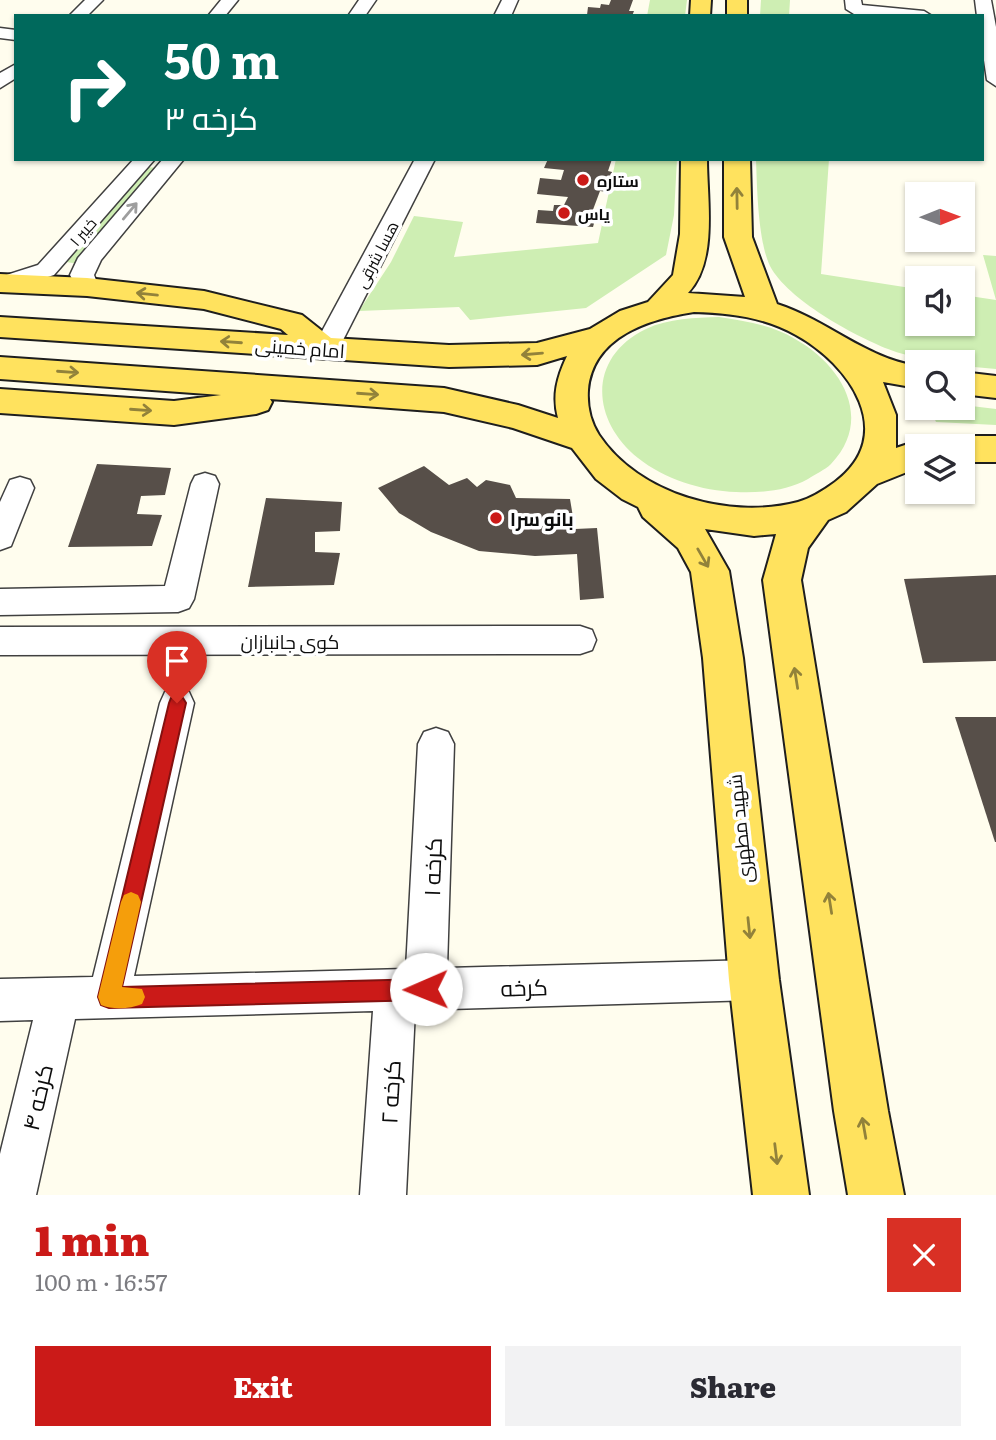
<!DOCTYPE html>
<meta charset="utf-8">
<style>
:root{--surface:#fff;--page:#f2f2f3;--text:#2b2b33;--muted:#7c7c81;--accent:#cb1a18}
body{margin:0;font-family:Literata,Cairo,serif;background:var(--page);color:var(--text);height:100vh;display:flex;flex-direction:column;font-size:26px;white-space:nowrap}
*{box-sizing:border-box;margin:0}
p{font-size:23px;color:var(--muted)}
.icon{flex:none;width:38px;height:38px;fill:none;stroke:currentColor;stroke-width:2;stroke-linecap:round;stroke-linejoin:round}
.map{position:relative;height:1195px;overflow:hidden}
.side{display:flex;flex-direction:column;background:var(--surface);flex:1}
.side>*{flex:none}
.top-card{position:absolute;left:14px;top:14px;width:970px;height:147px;border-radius:0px;box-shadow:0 2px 5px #0004;background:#00695c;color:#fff;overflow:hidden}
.needle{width:46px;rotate:89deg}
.buttons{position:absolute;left:905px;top:182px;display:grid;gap:14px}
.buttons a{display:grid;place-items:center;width:70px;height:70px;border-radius:0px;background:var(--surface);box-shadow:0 2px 5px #0004;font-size:35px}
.pin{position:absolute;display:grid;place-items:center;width:60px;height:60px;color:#fff;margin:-72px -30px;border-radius:50% 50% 50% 0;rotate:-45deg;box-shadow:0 0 7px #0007}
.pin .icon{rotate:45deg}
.me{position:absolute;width:77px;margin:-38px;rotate:269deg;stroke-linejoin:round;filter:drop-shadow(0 0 5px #0008)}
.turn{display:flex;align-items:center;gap:24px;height:147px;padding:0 35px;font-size:32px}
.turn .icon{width:91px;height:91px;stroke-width:2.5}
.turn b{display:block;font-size:49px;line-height:60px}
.round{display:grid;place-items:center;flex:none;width:74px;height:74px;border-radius:0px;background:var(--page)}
.overview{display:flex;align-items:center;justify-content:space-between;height:119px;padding:0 35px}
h1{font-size:42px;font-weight:800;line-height:52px;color:var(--accent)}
.primary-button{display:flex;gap:14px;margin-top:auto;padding:14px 35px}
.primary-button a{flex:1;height:80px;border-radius:0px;background:var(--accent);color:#fff;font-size:28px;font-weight:800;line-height:80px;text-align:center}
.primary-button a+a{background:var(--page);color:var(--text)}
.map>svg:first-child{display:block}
.green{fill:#ceeeb3}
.building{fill:#574f49}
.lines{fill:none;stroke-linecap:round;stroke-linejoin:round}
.minor-casing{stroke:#404040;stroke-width:3}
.major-casing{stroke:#1e1e1e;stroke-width:4}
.minor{fill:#fff;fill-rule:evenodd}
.major{fill:#ffe25e;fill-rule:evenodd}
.oneway{stroke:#92823a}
.oneway2{stroke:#9e9e9e}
.route{fill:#cb1a18;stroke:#841110;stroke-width:2}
.slow{fill:#f59e0b}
.poi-dot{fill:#cb1a18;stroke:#fff;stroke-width:2.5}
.labels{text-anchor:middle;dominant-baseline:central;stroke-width:7;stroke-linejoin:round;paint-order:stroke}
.far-poi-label{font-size:16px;font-weight:bold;fill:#0d0d0d;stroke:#fff;text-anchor:start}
.far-street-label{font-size:16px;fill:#0d0d0d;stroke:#fff}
.street-label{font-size:19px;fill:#0d0d0d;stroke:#fff}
.poi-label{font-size:19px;font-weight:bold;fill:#0d0d0d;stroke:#fff;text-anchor:start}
.near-street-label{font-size:23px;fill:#0d0d0d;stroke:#fff}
</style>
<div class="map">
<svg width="996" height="1195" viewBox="0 0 996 1195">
<rect width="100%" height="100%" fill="#fffdee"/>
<g class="green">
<path d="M650 0H687L685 16H647Z"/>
<path d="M761 0H790L789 16H760Z"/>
<path d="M616 159H677L674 215 666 255 586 308 470 320 459 307 359 311 391 262 414 216 463 222 454 257 598 243Z"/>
<path d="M756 159H829L821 274 917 289V324H962L963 295 996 300 983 255 996 256V369L963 366 962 362C938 362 911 358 888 349 853 335 788 300 770 266 758 241 757 187 756 159Z"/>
<path d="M147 167 158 168 80 264 66 262Z"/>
<path d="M719 317C745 321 772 325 795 339 842 365 874 419 831 464 825 470 815 474 808 479 787 491 760 493 736 492 702 491 664 479 638 458 590 419 588 357 646 329 669 318 695 318 719 317Z"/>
<path d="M963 405 996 409V425L936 422 930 408H962Z"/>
</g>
<g class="building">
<path d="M611 0H633L629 11H634L632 16 587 15 588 7 600 8 601 4 609 5Z"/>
<path d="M548 159H612L608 171 612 172 610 179 605 178 603 183 609 184 607 192 600 191 591 215 596 216 593 227 536 223 538 210 553 211 554 205H564L568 197 537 194 540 178 561 180 564 170 544 168Z"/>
<path d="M97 464 171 468 165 495 141 496 137 514 162 515 152 546 68 547Z"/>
<path d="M424 466 449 485 467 478 477 487 486 480 510 485 516 498 570 499 575 529 597 528 604 598 580 600 577 554 535 556 479 551 431 532 399 513 378 488Z"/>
<path d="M266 498 342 502 340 531 315 532V552L340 553 334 585 248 587Z"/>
<path d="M996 575V661L923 663 904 579Z"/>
<path d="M955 717H996V842H995Z"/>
</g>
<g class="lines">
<g class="minor-casing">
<g id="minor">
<path d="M85 0H103L87 16H69Z"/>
<path d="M221 0H238L225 16H208Z"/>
<path d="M359 0H376L365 16H348Z"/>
<path d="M502 0H518L511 16H494Z"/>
<path d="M845 0H861L862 5 924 11 932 16 854 14 846 9Z"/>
<path d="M975 0H991L996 27V86L987 80 982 47V16H977Z"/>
<path d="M0 28 16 30V40L0 38Z"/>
<path d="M16 64V78L0 88V73Z"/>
<path d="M134 159H155L54 275 6 290 0 289V277L38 265Z"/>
<path d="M163 159H184L101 260 94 275 99 287 95 292 87 295 79 292 70 275 78 258Z"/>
<path d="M415 159H435L339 348 335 354 326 357 317 354 313 348Z"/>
<path d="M205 473 215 476 219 484 194 599 189 608 178 612 0 615V589L165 586 191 484 195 476Z"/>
<path d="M20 477 30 480 34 488 11 546 0 550V502L10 480Z"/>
<path d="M580 626 592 630 596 640 592 650 580 654 0 655V627Z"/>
<path d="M177 688 189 692 194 703 134 976 406 969 418 744 424 732 436 728 448 732 454 744 447 968 754 960 768 966 774 980 768 994 754 1000 415 1010 406 1195H360L373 1011 75 1019 36 1195H0V1154L33 1020 0 1021V979L93 977 160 703 165 692Z"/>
</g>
</g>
<g class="major-casing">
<g id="major">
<path d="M691 0H711L710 16H690Z"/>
<rect x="727" y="0" width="20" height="16"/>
<path d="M681 159H707C707 201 718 261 688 293L745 297 724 237V159H750L752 237 777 304C827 320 865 358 917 366V388L883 382 896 415V448L917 441 930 446H917V468L877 484 846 512 828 520 808 548 801 580 888 1111 904 1195H848L834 1111 763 580 776 534 754 536 705 529 729 571 743 658 779 980 809 1195H753L729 980 703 658 691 572 678 548 643 517 638 507 622 499 596 479 572 448 513 428 444 412 270 399 272 402 268 410 256 414 174 425 0 413V389L174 401 221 395 0 379V357L444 388 518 405 558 418C552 396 557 377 567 356L537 365 449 367 0 337V317L288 335 281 329 204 309 87 296 0 292V274L87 278 204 291 302 315 331 338 449 345 537 343 590 329 620 311 648 302 673 275 680 234ZM694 312C730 313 764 317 796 335 849 364 899 434 835 482 824 490 812 498 798 502 730 520 639 495 599 435 590 421 587 405 588 390 593 336 649 319 694 312Z"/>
<path d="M962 372 996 376V398L962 394Z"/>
<path d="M962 436H996V462H962V446H947L950 440Z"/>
</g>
</g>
<use href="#minor" class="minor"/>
<use href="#major" class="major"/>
</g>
<defs><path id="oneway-shaft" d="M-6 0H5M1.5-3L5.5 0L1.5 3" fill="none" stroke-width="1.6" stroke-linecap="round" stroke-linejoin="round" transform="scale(1.75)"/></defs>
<g class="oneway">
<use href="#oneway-shaft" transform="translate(737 198) rotate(-91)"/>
<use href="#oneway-shaft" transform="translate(147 294) rotate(-174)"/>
<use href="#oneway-shaft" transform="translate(231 342) rotate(-176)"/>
<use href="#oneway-shaft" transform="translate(532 354) rotate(175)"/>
<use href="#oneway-shaft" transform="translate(68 372) rotate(4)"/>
<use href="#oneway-shaft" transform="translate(368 394) rotate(4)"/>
<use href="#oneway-shaft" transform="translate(141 410) rotate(4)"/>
<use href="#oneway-shaft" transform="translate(703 558) rotate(60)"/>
<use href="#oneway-shaft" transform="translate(796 678) rotate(-99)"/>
<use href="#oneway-shaft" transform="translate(830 903) rotate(-99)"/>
<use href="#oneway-shaft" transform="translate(749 928) rotate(84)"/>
<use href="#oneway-shaft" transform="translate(864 1128) rotate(-100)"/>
<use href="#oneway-shaft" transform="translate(776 1154) rotate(83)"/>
</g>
<use class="oneway2" href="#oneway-shaft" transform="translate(130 211) rotate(-50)"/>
<path class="route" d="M177 695 183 698 186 703 122 987 426 979 434 982 437 989 434 997 426 1000 109 1008 101 1005 98 997 169 703 171 698Z"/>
<path class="slow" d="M131 892 138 895 141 902 122 987 142 989 145 997 142 1004C130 1009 113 1010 101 1005L98 997 121 902 124 895Z"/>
<g class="poi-dot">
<circle cx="583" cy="180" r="7"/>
<circle cx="564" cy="213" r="7"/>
<circle cx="496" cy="518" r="7"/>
</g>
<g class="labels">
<g class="far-poi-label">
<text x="597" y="180">ستاره</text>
<text x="578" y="213">یاس</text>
</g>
<g class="far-street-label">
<text transform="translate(82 231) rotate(-49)">خیبر ۱</text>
<text transform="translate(376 254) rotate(-62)">هسا شرقی</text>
</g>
<g class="street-label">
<text transform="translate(300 347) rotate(4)">امام خمینی</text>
<text x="290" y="641">کوی جانبازان</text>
<text transform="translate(739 829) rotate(-96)">شهید مطهری</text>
</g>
<g class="poi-label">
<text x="510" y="518">بانو سرا</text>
</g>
<g class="near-street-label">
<text transform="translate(431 867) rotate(-88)">کرخه ۱</text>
<text transform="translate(524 986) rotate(-2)">کرخه</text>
<text transform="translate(389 1092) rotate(-87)">کرخه ۲</text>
<text transform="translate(36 1097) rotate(-77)">کرخه ۴</text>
</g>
</g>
</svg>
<div class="buttons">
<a><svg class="needle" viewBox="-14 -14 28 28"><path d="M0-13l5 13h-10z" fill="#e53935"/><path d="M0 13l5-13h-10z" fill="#7c7c81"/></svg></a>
<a><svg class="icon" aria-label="sound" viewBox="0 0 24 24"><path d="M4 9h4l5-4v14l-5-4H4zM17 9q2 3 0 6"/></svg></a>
<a><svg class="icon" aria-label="search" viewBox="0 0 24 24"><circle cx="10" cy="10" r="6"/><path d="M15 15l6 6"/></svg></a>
<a><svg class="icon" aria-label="layers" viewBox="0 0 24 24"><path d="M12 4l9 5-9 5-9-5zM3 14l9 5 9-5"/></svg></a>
</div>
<div class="pin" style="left:177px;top:703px;background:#d93025"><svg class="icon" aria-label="arrive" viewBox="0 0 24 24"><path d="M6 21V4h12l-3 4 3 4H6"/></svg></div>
<svg class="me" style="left:426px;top:989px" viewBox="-20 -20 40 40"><circle r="19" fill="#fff"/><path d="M0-13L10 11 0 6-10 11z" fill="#cb1a18"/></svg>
<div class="top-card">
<div class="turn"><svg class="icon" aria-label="right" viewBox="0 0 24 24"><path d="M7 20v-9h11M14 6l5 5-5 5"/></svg><div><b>50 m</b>کرخه ۳</div></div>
</div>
</div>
<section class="side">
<div class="overview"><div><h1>1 min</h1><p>100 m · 16:57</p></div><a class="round" style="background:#d93025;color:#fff"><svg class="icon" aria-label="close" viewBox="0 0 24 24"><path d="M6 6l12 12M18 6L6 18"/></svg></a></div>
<div class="primary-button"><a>Exit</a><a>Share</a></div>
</section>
